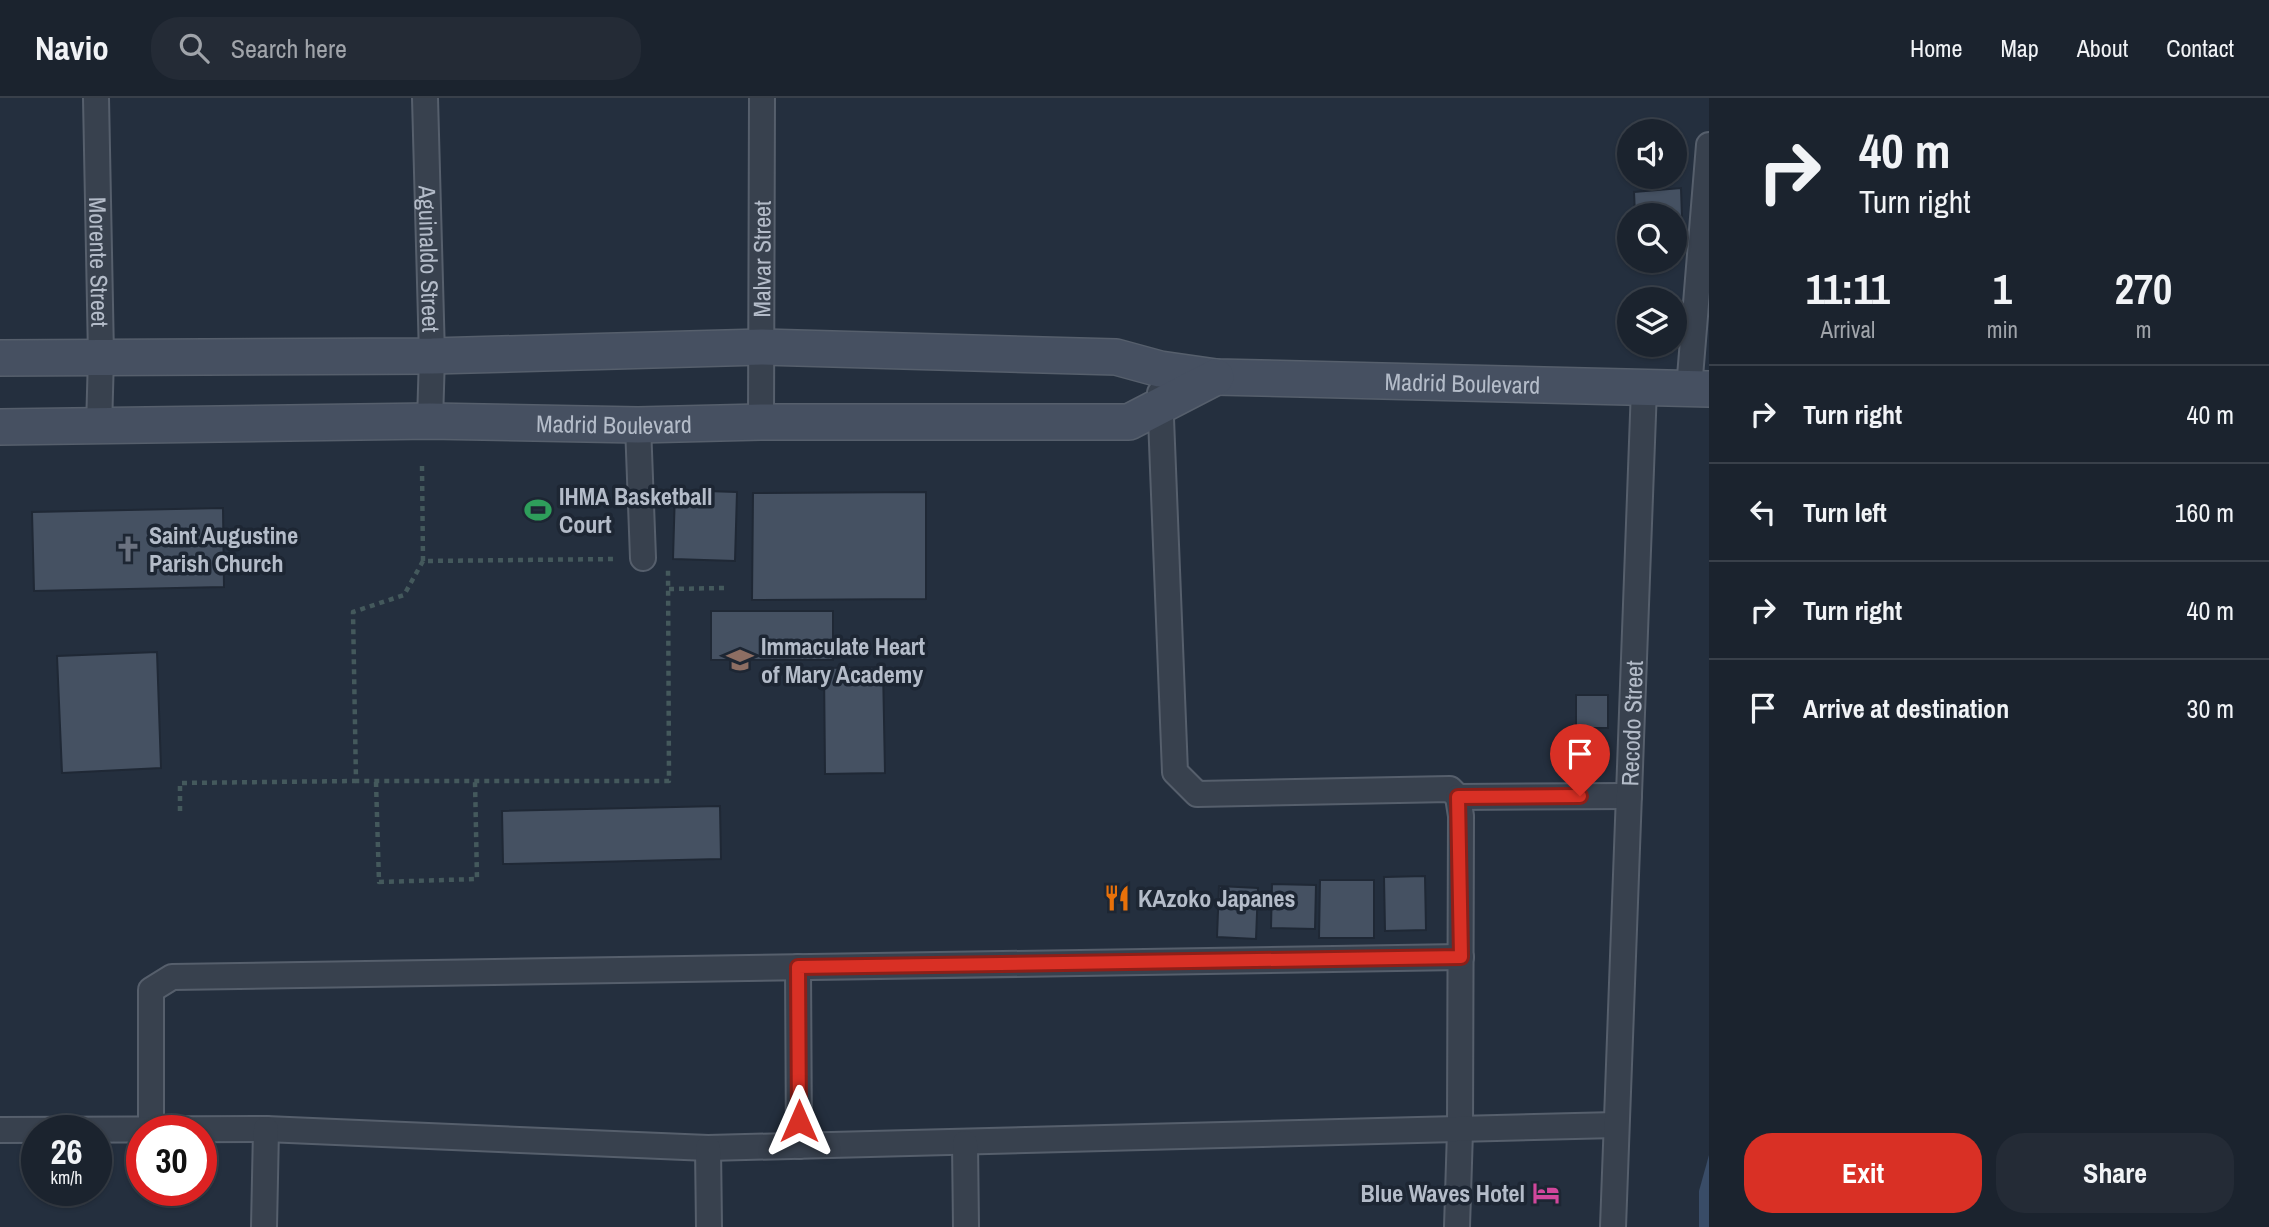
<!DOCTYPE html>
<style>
:root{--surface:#1b232e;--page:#242b36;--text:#f1f3f6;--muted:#a0a4aa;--line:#39404a;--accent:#d93025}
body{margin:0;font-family:"Archivo Narrow",sans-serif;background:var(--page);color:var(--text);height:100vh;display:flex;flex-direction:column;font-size:26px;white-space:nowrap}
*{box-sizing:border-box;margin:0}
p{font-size:23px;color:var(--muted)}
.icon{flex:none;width:38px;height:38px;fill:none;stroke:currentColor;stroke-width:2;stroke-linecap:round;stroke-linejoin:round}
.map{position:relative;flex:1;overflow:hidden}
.drawer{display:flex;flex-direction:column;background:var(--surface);width:560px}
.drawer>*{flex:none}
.guide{background:#1b232e;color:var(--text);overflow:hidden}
.buttons{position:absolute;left:1617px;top:21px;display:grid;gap:14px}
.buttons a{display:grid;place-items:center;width:70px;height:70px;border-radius:50%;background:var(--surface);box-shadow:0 2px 5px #0004,0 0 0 2px var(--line);font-size:35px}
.speed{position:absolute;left:21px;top:1017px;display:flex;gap:14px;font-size:35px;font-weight:700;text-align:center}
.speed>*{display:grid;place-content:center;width:91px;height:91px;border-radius:50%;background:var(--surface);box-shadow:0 2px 5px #0004,0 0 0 2px var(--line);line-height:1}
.speed small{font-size:18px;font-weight:400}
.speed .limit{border:10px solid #d22;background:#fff;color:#111}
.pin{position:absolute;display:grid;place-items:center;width:60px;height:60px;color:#fff;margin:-72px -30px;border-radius:50% 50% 50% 0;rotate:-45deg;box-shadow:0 0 7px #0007}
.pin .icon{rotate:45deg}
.me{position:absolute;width:77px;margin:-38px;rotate:0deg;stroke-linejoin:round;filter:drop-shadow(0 0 5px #0008)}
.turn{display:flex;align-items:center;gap:24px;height:147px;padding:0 35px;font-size:32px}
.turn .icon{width:91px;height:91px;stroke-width:2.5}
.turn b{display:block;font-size:49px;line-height:60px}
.eta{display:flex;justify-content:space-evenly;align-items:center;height:119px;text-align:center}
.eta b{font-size:42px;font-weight:700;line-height:49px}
.button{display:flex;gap:14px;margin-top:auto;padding:14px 35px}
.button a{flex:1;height:80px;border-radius:28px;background:var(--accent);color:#fff;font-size:28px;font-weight:700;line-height:80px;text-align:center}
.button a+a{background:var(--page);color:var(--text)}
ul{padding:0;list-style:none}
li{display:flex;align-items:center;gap:21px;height:98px;padding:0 35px;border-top:2px solid var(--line)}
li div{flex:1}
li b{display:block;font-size:26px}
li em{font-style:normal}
header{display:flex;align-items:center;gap:42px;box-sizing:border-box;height:98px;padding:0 35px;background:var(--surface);border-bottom:2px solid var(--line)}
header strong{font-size:33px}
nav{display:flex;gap:38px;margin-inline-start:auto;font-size:24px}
.search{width:490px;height:63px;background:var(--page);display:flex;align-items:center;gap:18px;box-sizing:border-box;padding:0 24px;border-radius:28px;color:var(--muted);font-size:26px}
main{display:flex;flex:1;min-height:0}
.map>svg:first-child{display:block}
.water{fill:#394c67}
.building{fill:#455162;stroke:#1f2835;stroke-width:2}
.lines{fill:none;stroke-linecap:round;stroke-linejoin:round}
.street-casing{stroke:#565f6c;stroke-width:28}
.secondary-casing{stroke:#565f6c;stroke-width:38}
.path{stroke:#44595c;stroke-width:4.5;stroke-dasharray:5 5;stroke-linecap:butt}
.street{stroke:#38414e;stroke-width:24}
.secondary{stroke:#465061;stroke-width:35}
.route-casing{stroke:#8d1f18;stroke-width:18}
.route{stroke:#d93025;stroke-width:12}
.labels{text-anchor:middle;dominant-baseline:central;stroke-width:7;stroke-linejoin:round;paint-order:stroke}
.street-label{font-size:24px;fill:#b4bcc9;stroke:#1d2633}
.poi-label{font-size:24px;font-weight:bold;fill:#b4bcc9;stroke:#1d2633;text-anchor:start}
</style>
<header>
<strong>Navio</strong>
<div class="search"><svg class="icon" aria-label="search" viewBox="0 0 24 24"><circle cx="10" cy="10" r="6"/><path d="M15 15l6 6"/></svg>Search here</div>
<nav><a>Home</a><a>Map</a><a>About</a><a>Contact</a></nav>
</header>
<main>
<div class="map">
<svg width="1709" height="1129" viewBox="0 0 1709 1129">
<rect width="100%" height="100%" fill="#242f3e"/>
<path class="water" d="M1709 1057V1129H1699V1093Z"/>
<g class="building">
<path d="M1681 90 1682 120 1635 117 1634 94Z"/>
<path d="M675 392 737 394 735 463 673 461Z"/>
<path d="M926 394V501L752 502 753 395Z"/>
<path d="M223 410 224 489 34 493 32 414Z"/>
<rect x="711" y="513" width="122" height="49"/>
<path d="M157 554 161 670 62 675 57 558Z"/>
<path d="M883 569 885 675 825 676 824 570Z"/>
<rect x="1576" y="597" width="32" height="33"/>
<path d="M720 708 721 761 503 766 502 713Z"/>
<path d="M1425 778 1426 832 1385 833 1384 779Z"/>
<path d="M1320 782H1374V840H1319Z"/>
<path d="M1272 786 1316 787 1315 831 1271 830Z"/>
<path d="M1219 788 1258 790 1256 841 1217 839Z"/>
</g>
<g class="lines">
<g class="street-casing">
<g id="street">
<path id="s1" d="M96 0 101 258 99 330"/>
<path id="s2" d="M425 0 432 258 430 323"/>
<path d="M1689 291 1709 47"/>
<path d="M1160 295 1175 674 1197 696 1450 691 1458 699 1461 718 1460 1033 1457 1129"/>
<path id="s3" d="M761 324 762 0"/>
<path d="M638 327 643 460"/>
<path d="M1458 699 1629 698"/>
<path d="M798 869 799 1048"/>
<path d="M151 1030V892L172 879 1461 859"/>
<path d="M0 1032 266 1031 708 1050 1616 1027"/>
<path d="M965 1045 966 1129"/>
<path d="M708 1050 709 1129"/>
<path d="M264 1129 266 1031"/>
<path id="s4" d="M1613 1129 1644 290"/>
</g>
</g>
<g class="secondary-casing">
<g id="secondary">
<path id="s5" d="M0 260 432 258 762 249 1116 259 1160 271 1216 279 1709 291"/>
<path id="s6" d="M0 329 430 323 638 327 761 324H1129L1216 279"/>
</g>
</g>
<g class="path">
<path d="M422 368 423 463 618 461"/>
<path d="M423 463 404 497 353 514 356 683H669L668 468"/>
<path d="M669 491 724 490"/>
<path d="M376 684 379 784 477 781 475 683"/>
<path d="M180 713V685L356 683"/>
</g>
<use href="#street" class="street"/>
<use href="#secondary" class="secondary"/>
</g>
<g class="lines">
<g class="route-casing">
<path id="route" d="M799 1023 798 869 1461 859 1458 699 1580 698"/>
</g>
<use href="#route" class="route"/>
</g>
<defs>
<g id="stadium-bare" transform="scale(2.1)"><path d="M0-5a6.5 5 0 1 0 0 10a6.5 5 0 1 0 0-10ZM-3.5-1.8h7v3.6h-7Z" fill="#2e9e5b" stroke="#1d2633" stroke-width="2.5" paint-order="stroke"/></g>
<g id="church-bare" transform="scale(2.1)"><path d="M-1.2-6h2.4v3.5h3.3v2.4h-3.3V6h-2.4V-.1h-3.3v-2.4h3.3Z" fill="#6b7280" stroke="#1d2633" stroke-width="2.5" paint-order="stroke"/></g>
<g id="school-bare" transform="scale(2.1)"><path d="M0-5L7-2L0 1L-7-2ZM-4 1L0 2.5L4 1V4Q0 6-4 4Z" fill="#8d6e63" stroke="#1d2633" stroke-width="2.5" paint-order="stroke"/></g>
<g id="restaurant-bare" transform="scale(2.1)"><path d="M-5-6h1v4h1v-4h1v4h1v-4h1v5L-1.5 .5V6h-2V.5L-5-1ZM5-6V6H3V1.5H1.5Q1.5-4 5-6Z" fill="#e8710a" stroke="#1d2633" stroke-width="2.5" paint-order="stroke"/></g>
<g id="hotel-bare" transform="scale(2.1)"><path d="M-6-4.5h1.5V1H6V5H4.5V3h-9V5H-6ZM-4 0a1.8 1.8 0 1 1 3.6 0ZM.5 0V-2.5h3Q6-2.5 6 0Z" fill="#d1479c" stroke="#1d2633" stroke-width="2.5" paint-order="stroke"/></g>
</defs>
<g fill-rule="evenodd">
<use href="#stadium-bare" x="538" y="412"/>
<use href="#church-bare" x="128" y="451"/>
<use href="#school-bare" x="740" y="562"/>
<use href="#restaurant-bare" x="1117" y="800"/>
<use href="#hotel-bare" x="1546" y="1095"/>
</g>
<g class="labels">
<g class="street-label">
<text stroke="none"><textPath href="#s2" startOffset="161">Aguinaldo Street</textPath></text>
<text stroke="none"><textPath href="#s3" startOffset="163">Malvar Street</textPath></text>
<text stroke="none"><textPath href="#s1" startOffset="164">Morente Street</textPath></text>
<text stroke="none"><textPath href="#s5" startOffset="1465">Madrid Boulevard</textPath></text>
<text stroke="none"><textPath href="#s6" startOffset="614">Madrid Boulevard</textPath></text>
<text stroke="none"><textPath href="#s4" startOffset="504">Recodo Street</textPath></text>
</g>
<g class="poi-label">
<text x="559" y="398">IHMA Basketball<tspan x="559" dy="28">Court</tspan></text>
<text x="149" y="437">Saint Augustine<tspan x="149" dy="28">Parish Church</tspan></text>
<text x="761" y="548">Immaculate Heart<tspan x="761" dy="28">of Mary Academy</tspan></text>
<text x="1138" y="800">KAzoko Japanes</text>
<text x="1525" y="1095" text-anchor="end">Blue Waves Hotel</text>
</g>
</g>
</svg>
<div class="buttons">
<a><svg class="icon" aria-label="sound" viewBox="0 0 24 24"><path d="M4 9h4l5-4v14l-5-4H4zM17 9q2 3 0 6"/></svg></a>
<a><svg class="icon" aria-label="search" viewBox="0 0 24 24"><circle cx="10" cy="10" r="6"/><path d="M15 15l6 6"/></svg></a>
<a><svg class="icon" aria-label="layers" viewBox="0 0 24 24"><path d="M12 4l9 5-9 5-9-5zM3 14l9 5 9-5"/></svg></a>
</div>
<div class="speed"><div>26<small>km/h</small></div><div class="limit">30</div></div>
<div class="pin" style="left:1580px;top:698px;background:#d93025"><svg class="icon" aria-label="arrive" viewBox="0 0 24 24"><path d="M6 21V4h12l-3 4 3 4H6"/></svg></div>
<svg class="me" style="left:799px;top:1023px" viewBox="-20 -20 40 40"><path d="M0-17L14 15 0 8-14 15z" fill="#d93025" stroke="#fff" stroke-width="4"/></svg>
</div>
<section class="drawer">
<div class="guide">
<div class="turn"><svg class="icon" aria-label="right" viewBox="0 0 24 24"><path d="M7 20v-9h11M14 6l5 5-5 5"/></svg><div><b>40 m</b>Turn right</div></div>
</div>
<div class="eta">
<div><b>11:11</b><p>Arrival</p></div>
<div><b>1</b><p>min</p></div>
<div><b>270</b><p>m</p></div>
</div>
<ul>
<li><svg class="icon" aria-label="right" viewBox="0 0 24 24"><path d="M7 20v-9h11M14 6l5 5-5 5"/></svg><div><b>Turn right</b></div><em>40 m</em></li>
<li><svg class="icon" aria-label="left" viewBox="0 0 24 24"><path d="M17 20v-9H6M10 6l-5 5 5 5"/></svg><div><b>Turn left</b></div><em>160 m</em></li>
<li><svg class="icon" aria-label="right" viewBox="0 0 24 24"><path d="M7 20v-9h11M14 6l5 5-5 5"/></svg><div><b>Turn right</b></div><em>40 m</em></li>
<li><svg class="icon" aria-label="arrive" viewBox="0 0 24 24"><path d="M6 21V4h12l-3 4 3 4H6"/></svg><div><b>Arrive at destination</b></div><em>30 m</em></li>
</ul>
<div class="button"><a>Exit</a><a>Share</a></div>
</section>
</main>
